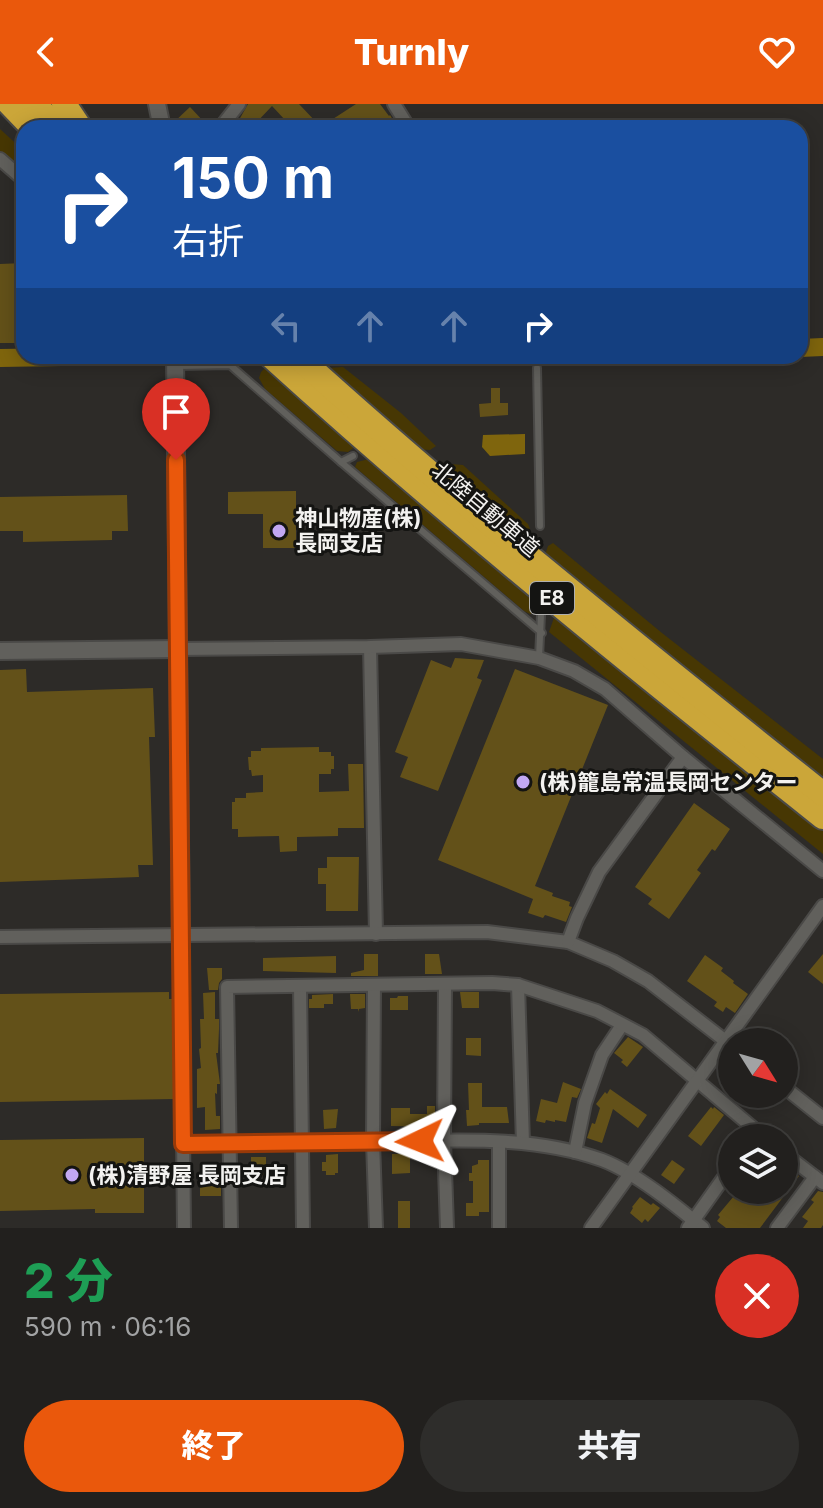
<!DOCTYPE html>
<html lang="ja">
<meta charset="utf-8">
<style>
:root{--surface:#22201e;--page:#2e2d2b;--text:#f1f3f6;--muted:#a2a3a4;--line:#3f3e3c;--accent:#ea580c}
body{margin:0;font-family:Inter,"Noto Sans JP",sans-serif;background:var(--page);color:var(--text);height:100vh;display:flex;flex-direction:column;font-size:30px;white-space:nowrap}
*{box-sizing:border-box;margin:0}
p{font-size:26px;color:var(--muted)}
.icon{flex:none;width:44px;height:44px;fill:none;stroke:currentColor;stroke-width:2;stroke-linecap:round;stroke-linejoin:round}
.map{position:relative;height:1124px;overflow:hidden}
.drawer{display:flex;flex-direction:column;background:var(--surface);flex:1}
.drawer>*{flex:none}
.hud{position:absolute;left:16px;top:16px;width:792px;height:244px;border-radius:24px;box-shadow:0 4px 20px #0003,0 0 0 2px var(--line);background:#1a4fa0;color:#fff;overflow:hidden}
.needle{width:52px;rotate:127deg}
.fabs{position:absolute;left:718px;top:924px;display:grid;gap:16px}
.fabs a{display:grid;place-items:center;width:80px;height:80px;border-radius:50%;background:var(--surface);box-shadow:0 4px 20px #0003,0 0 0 2px var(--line);font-size:40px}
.pin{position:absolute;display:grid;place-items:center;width:68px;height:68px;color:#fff;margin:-82px -34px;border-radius:50% 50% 50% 0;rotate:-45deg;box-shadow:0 0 8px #0007}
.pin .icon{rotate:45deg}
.me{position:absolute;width:88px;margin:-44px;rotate:268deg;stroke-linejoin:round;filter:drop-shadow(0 0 6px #0008)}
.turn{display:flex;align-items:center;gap:28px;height:168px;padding:0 24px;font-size:36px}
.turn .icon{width:104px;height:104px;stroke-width:2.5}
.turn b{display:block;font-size:56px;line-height:68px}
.lanes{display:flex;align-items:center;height:76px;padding:0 24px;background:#0003;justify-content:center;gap:40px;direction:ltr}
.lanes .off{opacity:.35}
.round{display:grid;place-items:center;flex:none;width:84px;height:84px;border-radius:42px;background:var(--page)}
.headline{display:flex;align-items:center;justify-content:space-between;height:136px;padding:0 24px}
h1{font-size:48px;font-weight:800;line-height:60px;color:#1e9e55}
.primary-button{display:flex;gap:16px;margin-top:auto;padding:16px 24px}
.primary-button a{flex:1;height:92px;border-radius:48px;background:var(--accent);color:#fff;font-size:32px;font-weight:800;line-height:92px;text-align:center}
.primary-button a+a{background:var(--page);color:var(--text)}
header{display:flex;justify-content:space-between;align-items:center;height:104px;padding:0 24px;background:var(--accent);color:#fff;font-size:36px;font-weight:800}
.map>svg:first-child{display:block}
.green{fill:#473703}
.water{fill:#7f650d}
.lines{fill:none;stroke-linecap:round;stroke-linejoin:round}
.river{stroke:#7f650d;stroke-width:18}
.building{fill:#635119}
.service-casing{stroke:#4a4947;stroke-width:10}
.minor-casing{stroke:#4a4947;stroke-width:16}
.tertiary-casing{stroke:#4a4947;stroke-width:20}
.motorway-casing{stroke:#4a4947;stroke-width:28}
.service{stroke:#61605c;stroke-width:6}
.minor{stroke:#61605c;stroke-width:12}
.tertiary{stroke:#61605c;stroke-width:16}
.motorway{stroke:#cba639;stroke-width:24}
.route-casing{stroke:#983908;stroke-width:20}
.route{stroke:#ea580c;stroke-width:14}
.poi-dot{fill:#c2a8f3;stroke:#141412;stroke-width:3}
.labels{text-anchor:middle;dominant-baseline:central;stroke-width:6;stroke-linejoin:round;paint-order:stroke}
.shield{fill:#141412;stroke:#b0afad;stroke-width:2}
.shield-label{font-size:20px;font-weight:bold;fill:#f3f2f0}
.street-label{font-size:22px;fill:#f3f2f0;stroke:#141412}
.poi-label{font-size:22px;font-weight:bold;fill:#f3f2f0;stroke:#141412;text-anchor:start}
</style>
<header><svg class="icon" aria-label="back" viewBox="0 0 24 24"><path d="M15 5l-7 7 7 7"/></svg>Turnly<svg class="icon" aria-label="heart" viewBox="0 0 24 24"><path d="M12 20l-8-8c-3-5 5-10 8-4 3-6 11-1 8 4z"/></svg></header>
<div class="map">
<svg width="823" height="1124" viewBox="0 0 823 1124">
<rect width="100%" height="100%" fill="#2d2b28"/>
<g class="green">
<path d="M0 25 24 47V68L0 47Z"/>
<path d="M266 263 356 342 348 348 337 347 265 285 259 274 261 268Z"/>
<path d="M343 263 401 309 436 342 430 346 413 345 328 264Z"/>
<path d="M369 355 532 496 535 508 530 510 524 507 355 363 357 358Z"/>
<path d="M438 359 463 361 528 420 530 425 528 434Z"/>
<path d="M553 439 662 529 823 655V680L548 456 546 448 548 442Z"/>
<path d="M555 511 759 677 823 727V750L549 528Z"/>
</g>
<path class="water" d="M525 330V350L490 352 482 343 483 331Z"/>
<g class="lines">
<g class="river">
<path d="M800 244 823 243"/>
<path d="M0 254 124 252"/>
</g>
</g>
<g class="building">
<path d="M248 0H299L317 19 312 24H278L286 17 272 2 253 22 251 20 247 24 239 16Z"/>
<path d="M356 0H380L389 12 390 11 398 24H361L355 15 341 24H319Z"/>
<path d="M190 3 205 19 201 24H173L172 20Z"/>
<path d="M24 159V239H0V160Z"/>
<path d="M491 284H500V299H508V311L480 313 479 300 491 299Z"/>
<path d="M296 387V444H263V410H228V388Z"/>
<path d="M127 391 128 427H112V436L23 438V427H0V393Z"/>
<path d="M455 554 484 556 477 574 482 576 438 687 400 673 408 653 395 648 431 556 451 564Z"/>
<path d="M26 565 27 588 153 584 155 633H149L153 761H138L139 773 0 778V566Z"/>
<path d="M515 565 608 601 535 782 553 789 552 792 570 798 569 802 572 803 566 818 545 811 543 814 528 809 533 795 438 756Z"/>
<path d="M319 643V648H331V652H334V665H331V670H319V688L349 687 348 660H363L364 724H338V732L297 733V747L280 748 279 732 238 733V725H232V698H235V694H246V689L263 688V671L252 672 251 666H249L248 653H251V647H261V644Z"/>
<path d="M694 699 730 725 715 747 712 745 697 766 701 769 669 815 648 800 652 795 635 783Z"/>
<path d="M327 753H359L358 807H326V780H318V764H327Z"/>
<path d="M364 850H378V872H351V869L364 866Z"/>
<path d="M425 850H439L442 870H425Z"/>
<path d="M823 850V880L808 868Z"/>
<path d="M705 851 723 864 721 867 734 877 733 879 748 890 735 909 726 903 723 908 714 902 717 898 687 877Z"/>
<path d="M336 852V869L263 867V854Z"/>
<path d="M207 864H222V875L219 879 218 886H209Z"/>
<path d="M169 888V895H173L174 995 0 998V890Z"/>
<path d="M215 888V915H219V925L218 949H216L220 980H217V990L215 989 216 1012H220V1025L205 1026V1003L197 1004V965L201 964 199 945 201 944 200 915H204L203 889Z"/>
<path d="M460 888H479V904H462Z"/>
<path d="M333 890V900H324V904H309V895H312V891Z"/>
<path d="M350 890H365V904L359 905 358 908V905H351Z"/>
<path d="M398 892H408V906H390V894H397Z"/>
<path d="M628 933 643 943 627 963 621 958 623 956 614 949Z"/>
<path d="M466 934H481V952L466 951Z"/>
<path d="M563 978 581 985 577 994 572 993 566 1018 555 1016V1018L546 1016 545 1019 536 1017 541 995 557 999Z"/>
<path d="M468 979H482V1003H507L509 1019H479V1021L467 1022 466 1006H469Z"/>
<path d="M610 985 647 1011 638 1024 613 1005 602 1039 587 1034 592 1019 595 1020 600 1004 596 1000 605 988 607 990Z"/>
<path d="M427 1002H435V1023L391 1022V1004H410V1010H427Z"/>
<path d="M711 1003 713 1005 714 1003 724 1011 701 1042 688 1032Z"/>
<path d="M338 1005 336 1024 324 1025 323 1006Z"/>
<path d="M144 1034V1109H95V1105L0 1107V1036Z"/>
<path d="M338 1050V1069H335V1071H326V1067H322V1058H326V1051Z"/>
<path d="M392 1050H410V1069L392 1070Z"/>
<path d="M251 1053H266V1071L239 1073V1063H251Z"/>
<path d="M478 1056H489V1108H479V1112H466V1099H473V1077H469V1069H472V1062L478 1060Z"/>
<path d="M672 1056 685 1065 674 1080 661 1071Z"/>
<path d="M202 1059 221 1060V1092H200V1076H203Z"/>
<path d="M785 1061 799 1072 760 1124H726L717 1117 720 1113 718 1111 739 1086H784Z"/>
<path d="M818 1087 823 1088V1121L821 1124H803L808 1117 802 1113 814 1098 811 1096Z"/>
<path d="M640 1093 651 1101 653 1099 660 1104 648 1118 645 1115 642 1119 630 1109 633 1104 632 1103Z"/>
<rect x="398" y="1097" width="12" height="27"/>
</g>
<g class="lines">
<g class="service-casing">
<g id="service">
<path d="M177 262 230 261 341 358 542 529"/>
<path d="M537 264 540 422"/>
<path d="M341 358 353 352"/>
<path d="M539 554 541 510"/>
</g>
</g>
<g class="minor-casing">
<g id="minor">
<path d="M394 0 409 24"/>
<path d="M220 24 239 0"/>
<path d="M0 55 24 76"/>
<path d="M370 543 376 830"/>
<path d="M177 545 370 543 461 540 539 554 574 567 605 585 683 653 823 767"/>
<path d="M181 832 184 1124"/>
<path d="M0 833 487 828 568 838 613 857 648 877 732 942"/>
<path d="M568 838 577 814 599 768 683 653"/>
<path d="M374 881 373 1038 376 1124"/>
<path d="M445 881 444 1036 447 1124"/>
<path d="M518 881 523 1039"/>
<path d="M300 882 303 1124"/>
<path d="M784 983 823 1014"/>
<path d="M499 1039V1124"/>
<path d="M183 1040C246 1040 309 1039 372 1038 447 1037 530 1030 602 1056 636 1069 675 1101 703 1124"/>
<path d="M575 1048 585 999 602 951 622 921"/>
<path d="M784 1049 823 1079"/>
<path d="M231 1124 227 883 492 879 518 881 597 907 643 931 765 1034"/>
<path d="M591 1124 823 802"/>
<path d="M688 1124 732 1062"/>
<path d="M777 1124 815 1073"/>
</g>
</g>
<g class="tertiary-casing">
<g id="tertiary">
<path d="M157 0 162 24"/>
<path d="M175 252 181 832"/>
<path d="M0 547 177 545"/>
</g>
</g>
<g class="motorway-casing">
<g id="motorway">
<path d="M10 0 33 24"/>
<path d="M34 0 58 24"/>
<path d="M64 0 80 24"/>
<path d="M271 252C448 413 635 564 823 713"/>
<path d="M297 252C466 405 644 548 823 690"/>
</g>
</g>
<use href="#service" class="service"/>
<use href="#minor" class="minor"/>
<use href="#tertiary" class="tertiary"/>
<use href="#motorway" class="motorway"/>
</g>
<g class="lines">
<g class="route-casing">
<path id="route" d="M176 356 183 1040 420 1037"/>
</g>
<use href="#route" class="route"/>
</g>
<g class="poi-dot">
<circle cx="279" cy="427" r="8"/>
<circle cx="523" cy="678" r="8"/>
<circle cx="72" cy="1071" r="8"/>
</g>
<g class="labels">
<rect class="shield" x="530" y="478" width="44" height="32" rx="6"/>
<g class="shield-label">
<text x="552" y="494">E8</text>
</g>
<g class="street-label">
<text transform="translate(486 405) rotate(40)">北陸自動車道</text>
</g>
<g class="poi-label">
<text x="295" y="414">神山物産(株)<tspan x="295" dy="25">長岡支店</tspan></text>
<text x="539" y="678">(株)籠島常温長岡センター</text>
<text x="88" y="1071">(株)清野屋 長岡支店</text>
</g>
</g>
</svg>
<div class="fabs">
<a><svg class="needle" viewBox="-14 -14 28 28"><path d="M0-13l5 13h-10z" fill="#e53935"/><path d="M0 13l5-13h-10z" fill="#a2a3a4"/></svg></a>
<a><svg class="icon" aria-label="layers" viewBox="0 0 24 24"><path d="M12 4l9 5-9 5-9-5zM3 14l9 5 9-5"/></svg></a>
</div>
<div class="pin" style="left:176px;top:356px;background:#d93025"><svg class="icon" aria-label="arrive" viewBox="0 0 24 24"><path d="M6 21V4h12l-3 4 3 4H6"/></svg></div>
<svg class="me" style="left:420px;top:1037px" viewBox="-20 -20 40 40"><path d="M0-17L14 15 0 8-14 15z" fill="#ea580c" stroke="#fff" stroke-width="4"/></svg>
<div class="hud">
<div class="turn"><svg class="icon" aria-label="right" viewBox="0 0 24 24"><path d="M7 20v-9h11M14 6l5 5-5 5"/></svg><div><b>150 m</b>右折</div></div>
<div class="lanes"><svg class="icon off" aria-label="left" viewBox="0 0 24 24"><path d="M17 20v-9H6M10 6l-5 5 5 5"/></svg><svg class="icon off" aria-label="ahead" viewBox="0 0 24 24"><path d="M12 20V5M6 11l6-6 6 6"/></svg><svg class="icon off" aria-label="ahead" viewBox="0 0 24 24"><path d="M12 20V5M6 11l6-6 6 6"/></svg><svg class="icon" aria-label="right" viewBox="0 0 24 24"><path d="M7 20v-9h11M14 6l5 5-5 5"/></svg></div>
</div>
</div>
<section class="drawer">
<div class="headline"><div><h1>2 分</h1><p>590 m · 06:16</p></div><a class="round" style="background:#d93025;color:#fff"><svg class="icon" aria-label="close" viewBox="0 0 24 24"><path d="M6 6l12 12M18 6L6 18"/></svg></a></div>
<div class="primary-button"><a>終了</a><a>共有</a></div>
</section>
